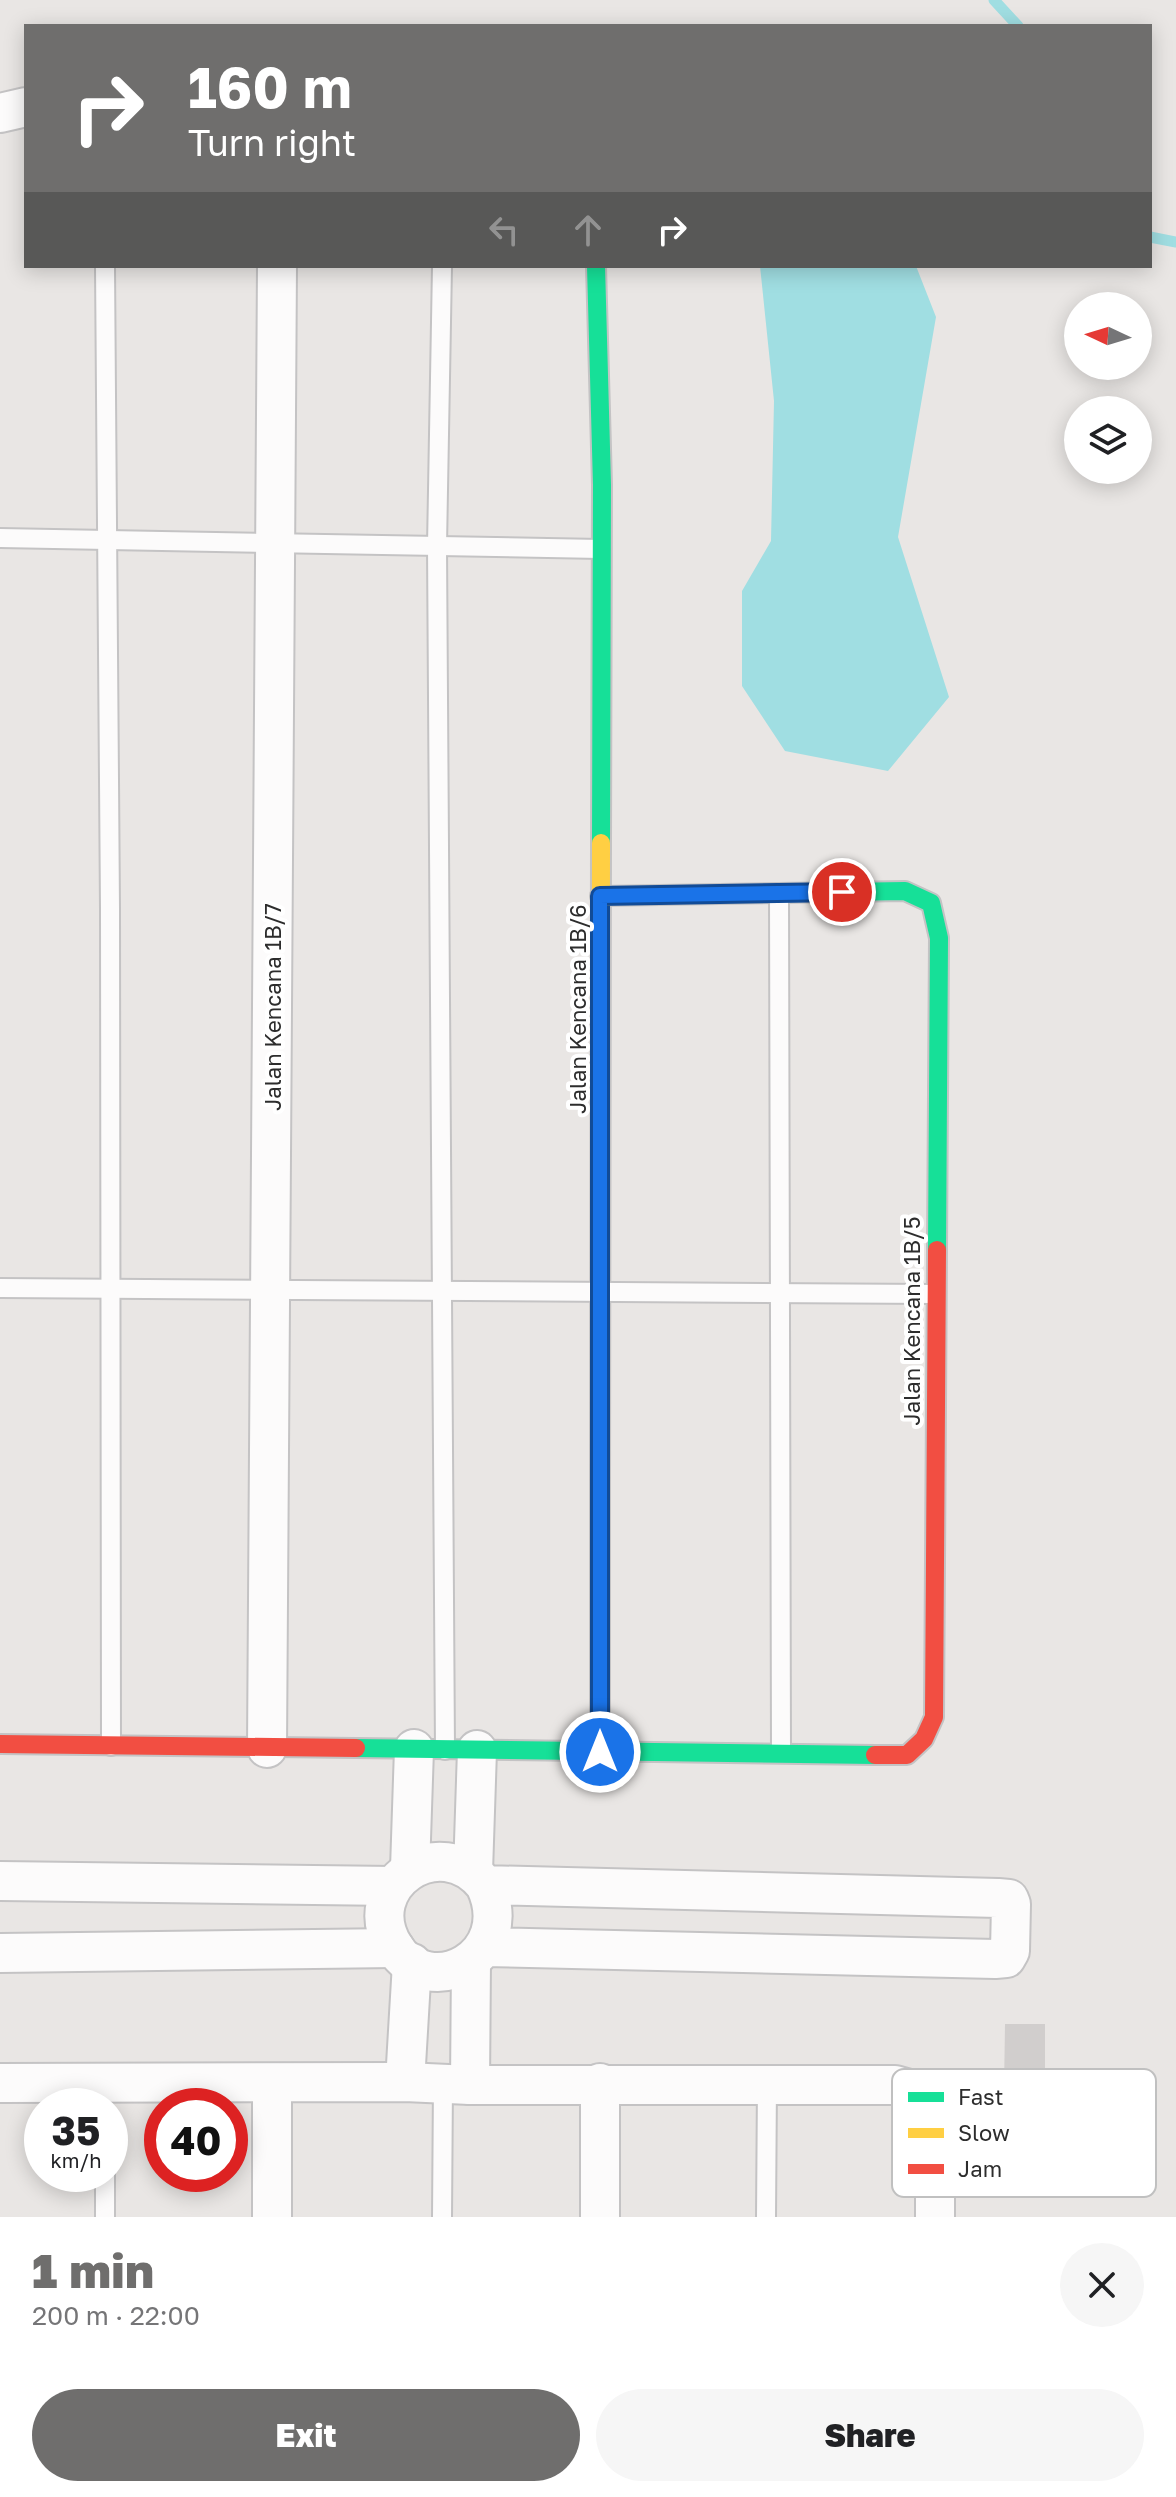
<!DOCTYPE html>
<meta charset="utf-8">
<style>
:root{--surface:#fff;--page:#f6f6f6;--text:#202124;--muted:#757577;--accent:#6f6e6d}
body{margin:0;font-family:"Golos Text",sans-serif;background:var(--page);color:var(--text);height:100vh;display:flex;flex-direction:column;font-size:30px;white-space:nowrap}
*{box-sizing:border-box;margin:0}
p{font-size:26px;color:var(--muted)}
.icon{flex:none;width:44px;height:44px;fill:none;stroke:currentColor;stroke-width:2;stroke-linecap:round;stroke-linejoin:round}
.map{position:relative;height:2217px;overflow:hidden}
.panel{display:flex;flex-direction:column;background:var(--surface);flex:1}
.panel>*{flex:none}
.guide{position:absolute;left:24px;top:24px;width:1128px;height:244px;border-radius:0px;box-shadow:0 4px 20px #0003;background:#6f6e6d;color:#fff;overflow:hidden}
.needle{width:52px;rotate:274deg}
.tools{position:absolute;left:1064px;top:292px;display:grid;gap:16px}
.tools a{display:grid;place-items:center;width:88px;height:88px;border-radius:50%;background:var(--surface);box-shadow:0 4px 20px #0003;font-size:40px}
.speed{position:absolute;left:24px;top:2088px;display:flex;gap:16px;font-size:40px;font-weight:700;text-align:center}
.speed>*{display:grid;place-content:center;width:104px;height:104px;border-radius:50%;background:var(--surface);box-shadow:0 4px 20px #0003;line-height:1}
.speed small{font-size:20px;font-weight:400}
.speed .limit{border:12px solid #d22;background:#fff;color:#111}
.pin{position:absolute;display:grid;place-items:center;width:68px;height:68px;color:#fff;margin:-34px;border:4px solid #fff;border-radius:50%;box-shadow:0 2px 8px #0007}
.me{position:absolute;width:88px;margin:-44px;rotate:0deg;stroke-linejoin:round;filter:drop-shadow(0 0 6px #0008)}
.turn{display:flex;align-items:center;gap:28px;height:168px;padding:0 32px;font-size:36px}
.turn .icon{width:104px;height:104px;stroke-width:2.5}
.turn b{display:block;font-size:56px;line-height:68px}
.lanes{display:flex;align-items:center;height:76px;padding:0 32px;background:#0003;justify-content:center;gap:40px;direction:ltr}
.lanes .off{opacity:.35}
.round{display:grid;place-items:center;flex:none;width:84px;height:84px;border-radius:42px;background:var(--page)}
.summary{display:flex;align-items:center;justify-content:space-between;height:136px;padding:0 32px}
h1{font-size:48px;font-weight:800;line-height:60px;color:var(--accent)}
.action{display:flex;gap:16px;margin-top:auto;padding:16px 32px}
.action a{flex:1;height:92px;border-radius:48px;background:var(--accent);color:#fff;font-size:32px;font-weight:800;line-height:92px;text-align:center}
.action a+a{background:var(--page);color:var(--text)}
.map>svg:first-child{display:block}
.water{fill:#a0dee2}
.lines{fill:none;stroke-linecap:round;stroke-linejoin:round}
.stream{stroke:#a0dee2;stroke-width:11}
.building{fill:#d1cecd}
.lane-casing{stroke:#c4c3c4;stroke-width:22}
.street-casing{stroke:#c4c3c4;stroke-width:42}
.fast-casing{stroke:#c4c3c4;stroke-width:22}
.slow-casing{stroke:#c4c3c4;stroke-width:22}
.jam-casing{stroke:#c4c3c4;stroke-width:22}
.lane{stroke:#fcfbfb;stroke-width:18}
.street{stroke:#fcfbfb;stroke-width:38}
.fast{stroke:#16e098;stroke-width:18}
.slow{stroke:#ffcf43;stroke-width:18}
.jam{stroke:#f24e42;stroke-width:18}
.route-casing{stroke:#114b97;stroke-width:20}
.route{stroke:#1a73e8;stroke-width:14}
.labels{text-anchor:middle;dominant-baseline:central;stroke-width:8;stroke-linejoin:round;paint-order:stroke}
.street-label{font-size:22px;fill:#2d2d2d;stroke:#fff}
.key{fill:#fff;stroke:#c0c0c0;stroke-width:2}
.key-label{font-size:22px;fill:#2d2d2d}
</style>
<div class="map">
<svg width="1176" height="2217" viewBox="0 0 1176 2217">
<rect width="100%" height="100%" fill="#e9e6e4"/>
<path class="water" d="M760 266H916L936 317 898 537 949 697 888 771 785 751 742 686V591L771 541 774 401Z"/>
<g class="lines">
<g class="stream">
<path d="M994 0 1018 26"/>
<path d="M1150 237 1176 242"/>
</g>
</g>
<path class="building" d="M1005 2024H1045V2089L1004 2088Z"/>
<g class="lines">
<g class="lane-casing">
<g id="lane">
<path d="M105 266 110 909 111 1746"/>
<path d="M442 266 437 546 445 1750"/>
<path d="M0 538 601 549"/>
<path d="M779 893 781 1753"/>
<path d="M0 1288 935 1294"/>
<path d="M105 2174V2217"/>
<path d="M442 2217 443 2083"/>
<path d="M766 2217 767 2083"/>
</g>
</g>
<g class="street-casing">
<g id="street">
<path d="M0 113 26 107"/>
<path d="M267 1748 277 266"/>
<path d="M410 1869 414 1749"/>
<path d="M473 1872 477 1750"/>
<path d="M0 1881 393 1886"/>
<path d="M484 1947 995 1959 1006 1958 1010 1951 1011 1904 1009 1899 998 1898 485 1885C440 1828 356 1886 394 1947 429 2003 519 1957 485 1885"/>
<path d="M0 1953 395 1948"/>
<path d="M405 2082 412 1963"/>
<path d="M0 2083 405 2082 470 2085H895L927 2094 935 2116V2217"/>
<path d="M600 2083V2217"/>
<path d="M470 2085 471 1961"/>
<path d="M272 2217V2083"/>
</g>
</g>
<g class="fast-casing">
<g id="fast">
<path d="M596 266 602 485 601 843"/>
<path d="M600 896 905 891 931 903 939 938 937 1250"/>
<path d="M356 1748 875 1755"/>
<path d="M600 1752V1477"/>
</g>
</g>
<g class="slow-casing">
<path id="slow" d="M600 1477 601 843"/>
</g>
<g class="jam-casing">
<g id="jam">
<path d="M0 1744 356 1748"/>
<path d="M875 1755H907L924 1739 934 1717 937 1250"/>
</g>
</g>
<use href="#lane" class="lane"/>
<use href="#street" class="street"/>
<use href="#fast" class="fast"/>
<use href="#slow" class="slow"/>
<use href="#jam" class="jam"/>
</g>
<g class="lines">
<g class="route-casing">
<path id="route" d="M600 1752V896L842 892"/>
</g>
<use href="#route" class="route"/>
</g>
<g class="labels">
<g class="street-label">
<text transform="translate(272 1007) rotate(-90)">Jalan Kencana 1B/7</text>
<text transform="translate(577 1009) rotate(-90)">Jalan Kencana 1B/6</text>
<text transform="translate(911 1321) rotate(-90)">Jalan Kencana 1B/5</text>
</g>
</g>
<rect x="892" y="2069" width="264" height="128" rx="12" class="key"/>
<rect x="908" y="2092" width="36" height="10" fill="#16e098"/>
<rect x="908" y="2128" width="36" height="10" fill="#ffcf43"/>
<rect x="908" y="2164" width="36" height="10" fill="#f24e42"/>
<g class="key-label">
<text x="958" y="2105">Fast</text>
<text x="958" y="2141">Slow</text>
<text x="958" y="2177">Jam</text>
</g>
</svg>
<div class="tools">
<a><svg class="needle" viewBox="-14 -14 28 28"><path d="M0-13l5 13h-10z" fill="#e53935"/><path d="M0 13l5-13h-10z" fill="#757577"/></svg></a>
<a><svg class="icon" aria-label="layers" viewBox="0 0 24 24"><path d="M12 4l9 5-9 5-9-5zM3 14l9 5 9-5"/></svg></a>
</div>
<div class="speed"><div>35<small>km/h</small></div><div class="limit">40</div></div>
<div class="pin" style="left:842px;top:892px;background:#d93025"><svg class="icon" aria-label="arrive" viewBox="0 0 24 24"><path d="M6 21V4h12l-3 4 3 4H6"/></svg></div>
<svg class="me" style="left:600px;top:1752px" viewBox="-20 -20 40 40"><circle r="17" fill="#1a73e8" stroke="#fff" stroke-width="3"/><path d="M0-11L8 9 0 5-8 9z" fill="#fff"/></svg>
<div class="guide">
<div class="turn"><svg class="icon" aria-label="right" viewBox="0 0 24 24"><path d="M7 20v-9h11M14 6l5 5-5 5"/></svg><div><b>160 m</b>Turn right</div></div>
<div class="lanes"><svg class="icon off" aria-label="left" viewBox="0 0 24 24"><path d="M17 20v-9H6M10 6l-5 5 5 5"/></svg><svg class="icon off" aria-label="ahead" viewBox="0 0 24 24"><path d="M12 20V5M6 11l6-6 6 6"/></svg><svg class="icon" aria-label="right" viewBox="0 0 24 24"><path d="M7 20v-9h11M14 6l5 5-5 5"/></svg></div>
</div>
</div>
<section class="panel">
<div class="summary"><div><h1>1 min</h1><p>200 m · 22:00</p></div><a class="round"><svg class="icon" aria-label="close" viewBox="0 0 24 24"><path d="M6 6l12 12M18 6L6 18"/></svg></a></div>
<div class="action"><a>Exit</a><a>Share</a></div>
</section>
